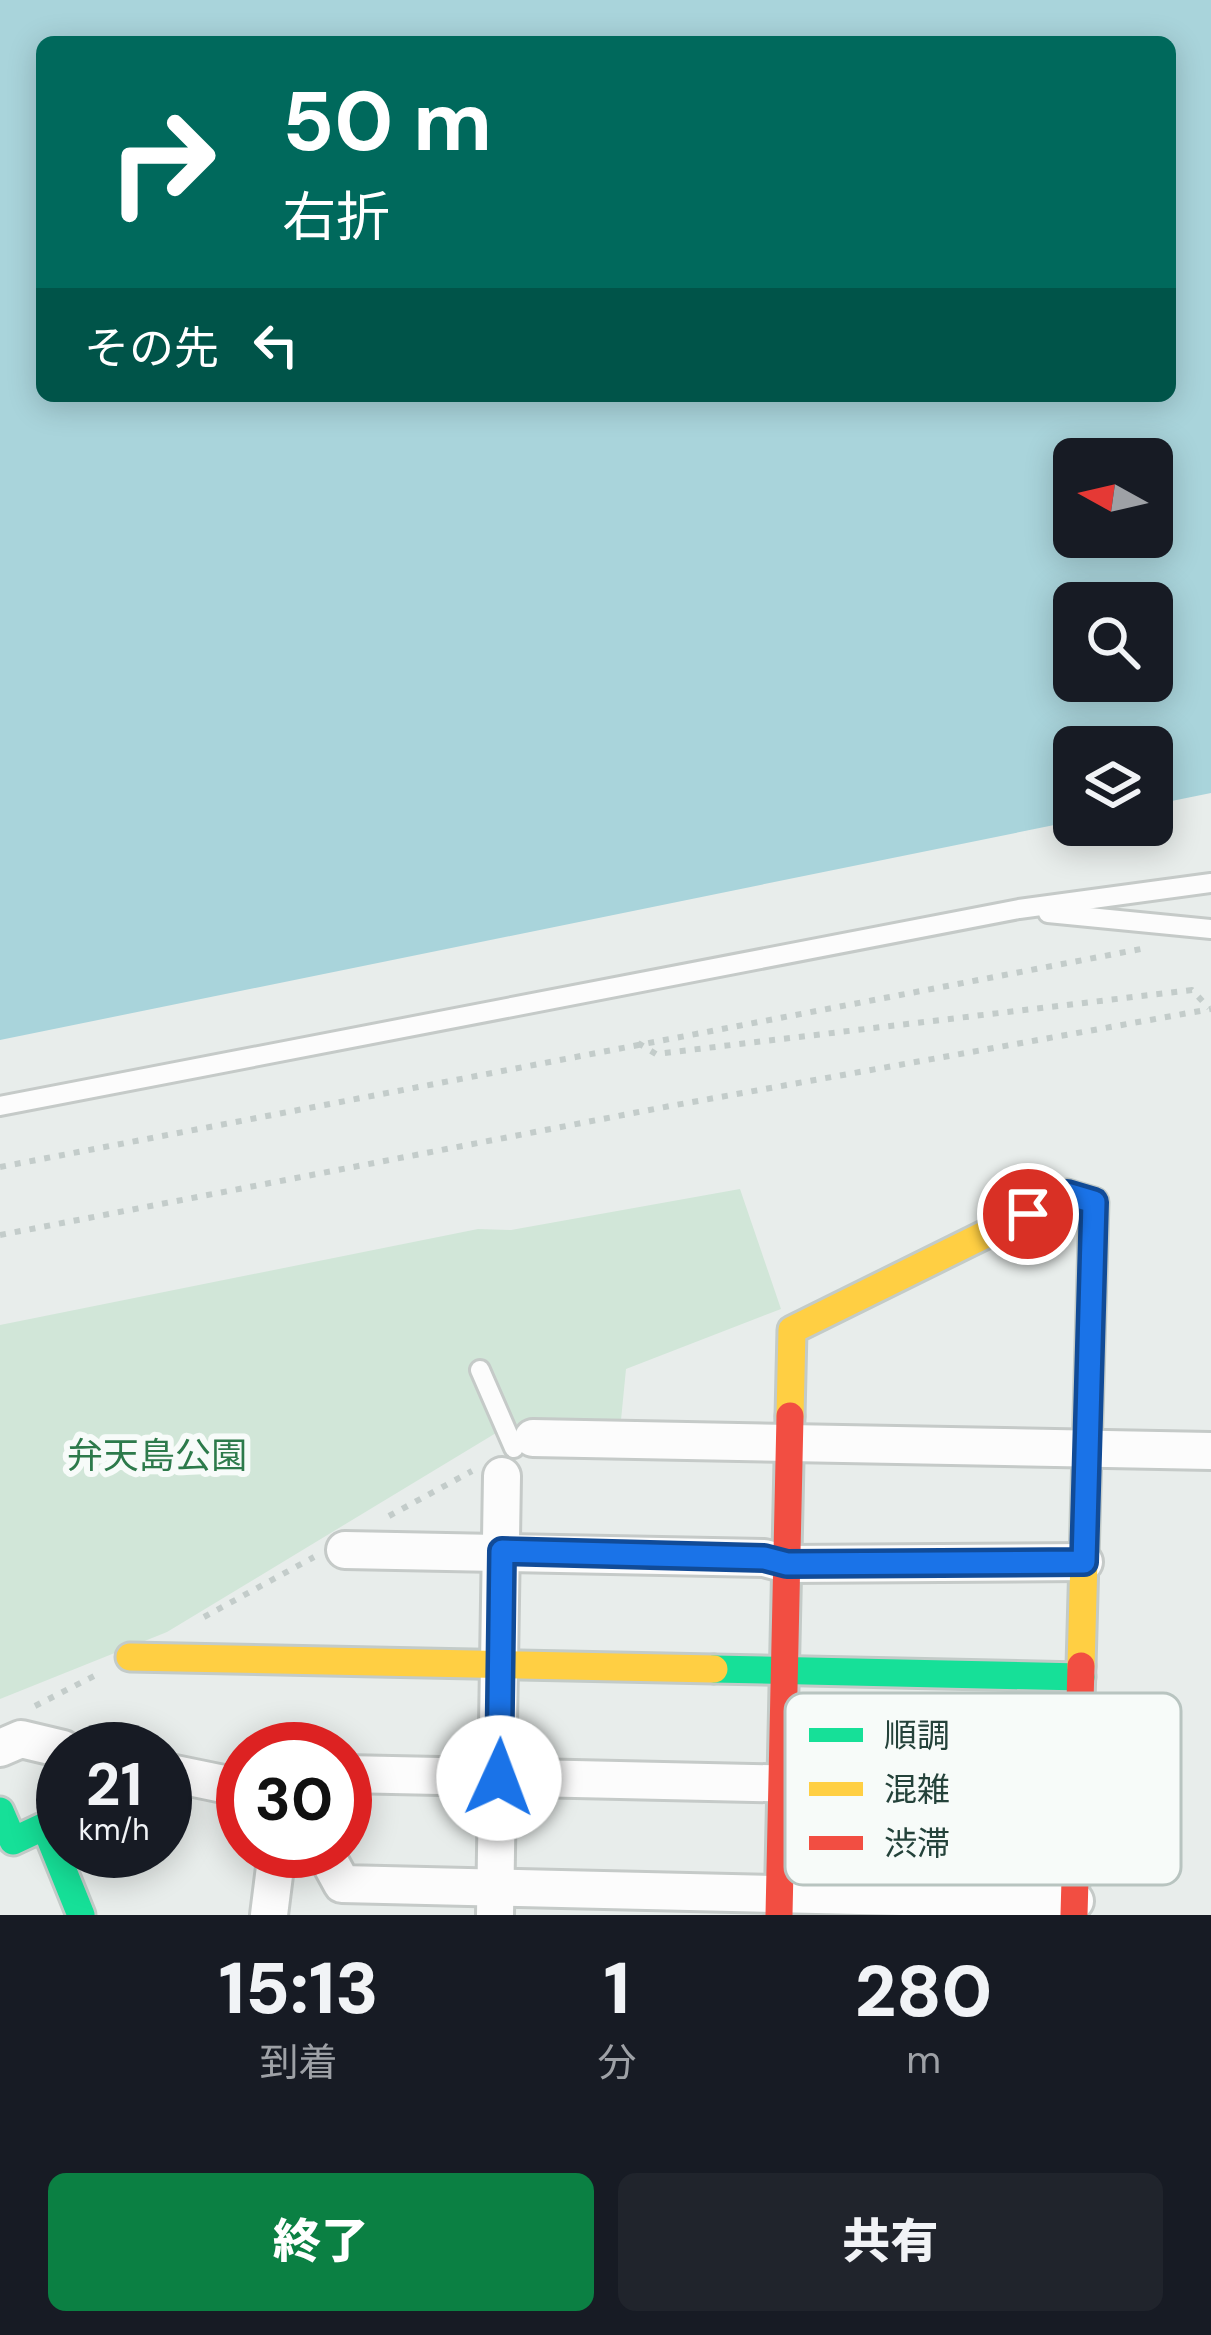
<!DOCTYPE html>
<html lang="ja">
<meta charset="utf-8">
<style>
:root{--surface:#171b24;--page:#20242c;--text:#f1f3f6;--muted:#9ea1a6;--accent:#0b8043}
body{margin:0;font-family:"DM Sans","Noto Sans JP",sans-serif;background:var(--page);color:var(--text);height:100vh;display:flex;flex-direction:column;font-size:45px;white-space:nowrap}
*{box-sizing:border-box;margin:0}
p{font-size:39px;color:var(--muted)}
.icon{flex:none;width:66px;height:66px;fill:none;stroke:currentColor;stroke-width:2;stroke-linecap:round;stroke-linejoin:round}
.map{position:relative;height:1915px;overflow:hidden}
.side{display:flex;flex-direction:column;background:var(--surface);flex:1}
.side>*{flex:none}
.guide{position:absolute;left:36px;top:36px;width:1140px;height:366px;border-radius:18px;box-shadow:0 6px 30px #0003;background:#00695c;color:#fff;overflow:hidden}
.needle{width:78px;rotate:278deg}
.fabs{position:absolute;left:1053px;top:438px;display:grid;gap:24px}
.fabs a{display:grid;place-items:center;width:120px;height:120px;border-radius:18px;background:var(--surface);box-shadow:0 6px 30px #0003;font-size:60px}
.speed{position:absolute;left:36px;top:1722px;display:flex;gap:24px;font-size:60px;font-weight:700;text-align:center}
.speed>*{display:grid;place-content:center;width:156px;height:156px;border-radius:50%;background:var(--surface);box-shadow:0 6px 30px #0003;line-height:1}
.speed small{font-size:30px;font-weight:400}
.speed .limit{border:18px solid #d22;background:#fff;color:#111}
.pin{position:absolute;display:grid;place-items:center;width:102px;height:102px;color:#fff;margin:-51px;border:6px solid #fff;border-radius:50%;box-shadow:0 3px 12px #0007}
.me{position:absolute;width:132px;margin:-66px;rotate:2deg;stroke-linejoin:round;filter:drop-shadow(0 0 9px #0008)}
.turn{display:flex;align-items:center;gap:42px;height:252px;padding:0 48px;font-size:54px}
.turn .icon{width:156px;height:156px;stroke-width:2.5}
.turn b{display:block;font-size:84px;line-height:102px}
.then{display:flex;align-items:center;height:114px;padding:0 48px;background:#0003;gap:24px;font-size:45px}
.eta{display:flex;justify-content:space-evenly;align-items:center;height:204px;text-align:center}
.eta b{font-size:72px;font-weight:800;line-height:84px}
.primary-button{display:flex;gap:24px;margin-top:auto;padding:24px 48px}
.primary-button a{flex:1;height:138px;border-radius:18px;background:var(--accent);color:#fff;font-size:48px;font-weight:800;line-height:138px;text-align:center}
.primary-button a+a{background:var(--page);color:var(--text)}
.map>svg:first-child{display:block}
.green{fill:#d1e6d8}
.water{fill:#a9d4db;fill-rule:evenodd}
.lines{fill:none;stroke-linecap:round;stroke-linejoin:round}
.lane-casing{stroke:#c5cac8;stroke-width:24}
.street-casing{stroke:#c5cac8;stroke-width:42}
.fast-casing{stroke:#c3cbc8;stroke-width:33}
.slow-casing{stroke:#c3cbc8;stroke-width:33}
.jam-casing{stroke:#c3cbc8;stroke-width:33}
.path{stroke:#c3ccca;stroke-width:6;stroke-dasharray:6 9;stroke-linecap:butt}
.lane{stroke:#fcfcfc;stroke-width:18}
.street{stroke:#fcfcfc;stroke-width:36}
.fast{stroke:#16e098;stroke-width:27}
.slow{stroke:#ffcf43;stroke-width:27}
.jam{stroke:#f24e42;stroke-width:27}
.route-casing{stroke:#114b97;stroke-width:30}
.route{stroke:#1a73e8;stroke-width:21}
.labels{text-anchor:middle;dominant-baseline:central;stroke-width:12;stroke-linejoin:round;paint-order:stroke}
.park-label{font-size:36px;fill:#2d7a4b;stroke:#f7fbf9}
.key{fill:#f7fbf9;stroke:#b8c4c0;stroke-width:3}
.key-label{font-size:33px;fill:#24423a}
</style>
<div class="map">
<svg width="1211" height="1915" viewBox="0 0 1211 1915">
<rect width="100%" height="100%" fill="#e8edeb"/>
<path class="green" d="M740 1189 781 1309 626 1369 621 1420 516 1424 489 1365 470 1376 496 1433 167 1632 0 1699V1325L478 1229 511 1230Z"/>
<path class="water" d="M0 0H1211V793L1152 805V747H1074V821L0 1040ZM42 42H1170V396H42ZM1074 459H1152V537H1074ZM1074 603H1152V681H1074Z"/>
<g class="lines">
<g class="lane-casing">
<g id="lane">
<path d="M1048 913 1211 929"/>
<path d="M0 1106 1019 909 1211 883"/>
<path d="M480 1370 514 1448"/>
</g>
</g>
<g class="street-casing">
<g id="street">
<path d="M533 1438 1211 1451"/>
<path d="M345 1550 764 1558 787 1564 1084 1562"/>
<path d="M0 1748 21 1739 63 1749"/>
<path d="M165 1772 243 1788"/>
<path d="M345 1774 1078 1790"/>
<path d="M324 1851 342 1884 1075 1901"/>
<path d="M269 1915 277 1851"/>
<path d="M495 1915 502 1476"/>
</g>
</g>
<g class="fast-casing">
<g id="fast">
<path d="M714 1669 1081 1677"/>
<path d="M0 1811 13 1841 45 1826 81 1915"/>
</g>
</g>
<g class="slow-casing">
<g id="slow">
<path d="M790 1416 792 1330 1067 1194 1094 1202 1081 1666"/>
<path d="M130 1657 714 1669"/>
</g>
</g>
<g class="jam-casing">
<g id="jam">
<path d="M779 1915 790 1416"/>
<path d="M1074 1915 1081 1666"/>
</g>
</g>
<g class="path">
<path d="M638 1043 656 1054 1192 990 1209 1008"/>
<path d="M0 1167 1146 948"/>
<path d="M0 1235 670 1106 1211 1009"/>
<path d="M389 1516 472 1471"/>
<path d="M204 1617 314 1557"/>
<path d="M35 1706 98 1674"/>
</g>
<use href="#lane" class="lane"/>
<use href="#street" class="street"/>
<use href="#fast" class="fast"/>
<use href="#slow" class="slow"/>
<use href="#jam" class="jam"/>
</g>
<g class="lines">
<g class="route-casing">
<path id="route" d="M499 1778 502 1551 764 1558 787 1564 1084 1562 1094 1202 1067 1194 1028 1214"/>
</g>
<use href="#route" class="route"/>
</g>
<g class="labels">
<g class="park-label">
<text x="157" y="1455">弁天島公園</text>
</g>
</g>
<rect x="785" y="1693" width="396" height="192" rx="18" class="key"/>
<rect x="809" y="1728" width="54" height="14" fill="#16e098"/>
<rect x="809" y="1782" width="54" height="14" fill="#ffcf43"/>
<rect x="809" y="1836" width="54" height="14" fill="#f24e42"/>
<g class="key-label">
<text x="884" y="1747">順調</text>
<text x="884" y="1801">混雑</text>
<text x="884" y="1855">渋滞</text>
</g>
</svg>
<div class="fabs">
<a><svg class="needle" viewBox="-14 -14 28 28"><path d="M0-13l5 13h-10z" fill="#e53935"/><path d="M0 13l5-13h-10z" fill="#9ea1a6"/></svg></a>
<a><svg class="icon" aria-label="search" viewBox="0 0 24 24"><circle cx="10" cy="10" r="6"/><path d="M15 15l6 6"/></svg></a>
<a><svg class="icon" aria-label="layers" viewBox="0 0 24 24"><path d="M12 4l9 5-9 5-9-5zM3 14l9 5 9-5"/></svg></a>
</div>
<div class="speed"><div>21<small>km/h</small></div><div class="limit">30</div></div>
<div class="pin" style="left:1028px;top:1214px;background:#d93025"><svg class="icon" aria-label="arrive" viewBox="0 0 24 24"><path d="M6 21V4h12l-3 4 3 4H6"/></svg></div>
<svg class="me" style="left:499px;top:1778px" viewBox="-20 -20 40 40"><circle r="19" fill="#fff"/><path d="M0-13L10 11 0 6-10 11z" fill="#1a73e8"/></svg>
<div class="guide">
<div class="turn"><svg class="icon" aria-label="right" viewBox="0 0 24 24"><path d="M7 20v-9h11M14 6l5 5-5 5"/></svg><div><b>50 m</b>右折</div></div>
<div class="then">その先<svg class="icon" aria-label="left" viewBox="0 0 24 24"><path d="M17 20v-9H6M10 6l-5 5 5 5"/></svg></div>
</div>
</div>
<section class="side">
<div class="eta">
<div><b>15:13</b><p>到着</p></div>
<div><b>1</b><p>分</p></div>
<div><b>280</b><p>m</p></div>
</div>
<div class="primary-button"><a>終了</a><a>共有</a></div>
</section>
